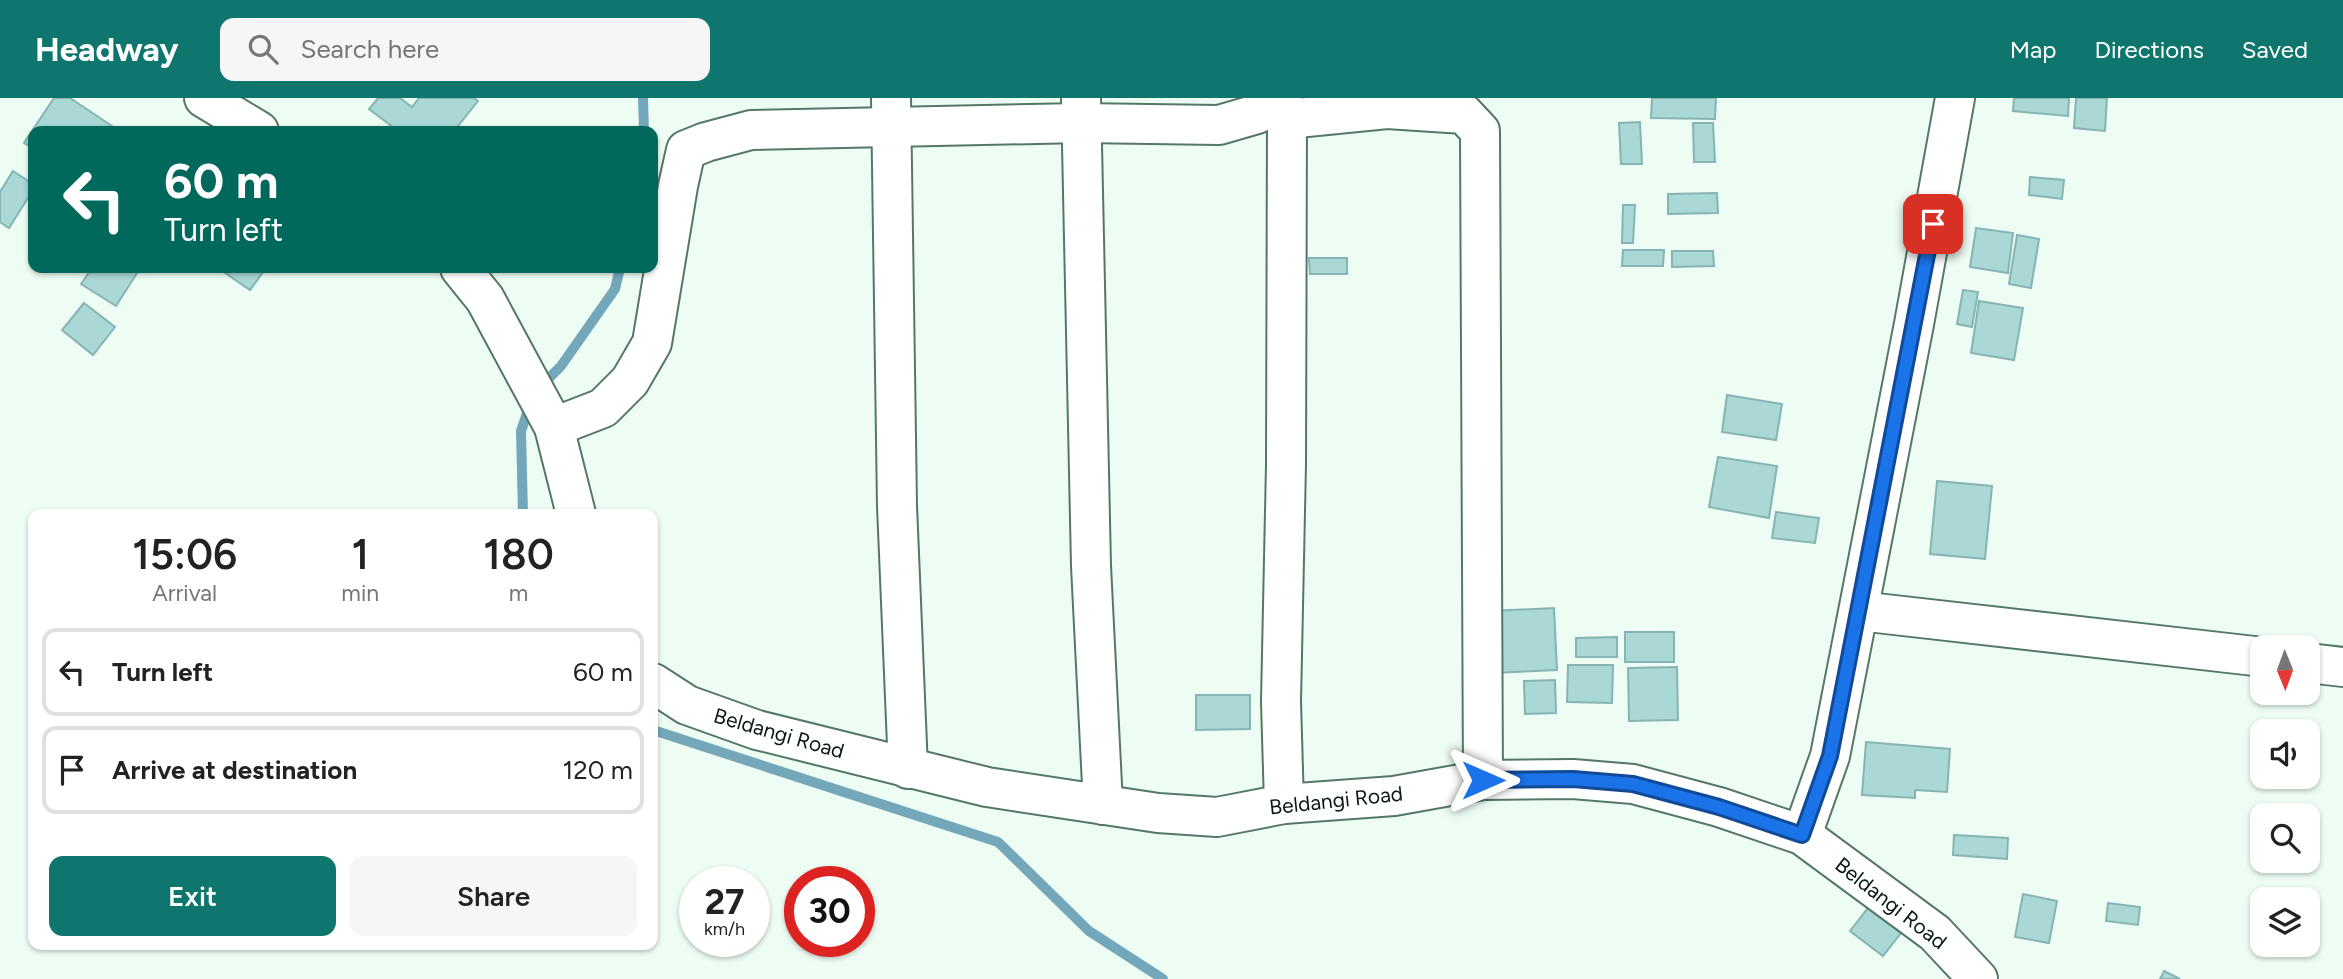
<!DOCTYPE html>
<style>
:root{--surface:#fff;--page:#f6f6f6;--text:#222;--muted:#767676;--line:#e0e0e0;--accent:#0f766e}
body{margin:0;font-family:Figtree,sans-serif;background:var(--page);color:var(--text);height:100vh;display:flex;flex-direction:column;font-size:26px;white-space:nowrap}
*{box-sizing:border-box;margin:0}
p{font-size:23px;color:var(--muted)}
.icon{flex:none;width:38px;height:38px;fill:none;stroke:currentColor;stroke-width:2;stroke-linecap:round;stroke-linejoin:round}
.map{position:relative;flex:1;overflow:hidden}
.drawer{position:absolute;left:28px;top:411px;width:630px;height:441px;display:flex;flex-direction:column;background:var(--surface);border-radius:14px;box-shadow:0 2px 5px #0004}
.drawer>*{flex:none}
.guide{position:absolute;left:28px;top:28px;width:630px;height:147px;border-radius:14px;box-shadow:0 2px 5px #0004;background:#00695c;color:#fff;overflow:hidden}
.needle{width:46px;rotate:179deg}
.buttons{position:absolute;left:2250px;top:537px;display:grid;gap:14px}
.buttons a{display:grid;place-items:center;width:70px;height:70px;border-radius:14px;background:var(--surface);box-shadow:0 2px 5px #0004;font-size:35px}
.speed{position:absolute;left:679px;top:768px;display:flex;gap:14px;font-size:35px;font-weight:700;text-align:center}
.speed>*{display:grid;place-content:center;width:91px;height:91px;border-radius:50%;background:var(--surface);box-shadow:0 2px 5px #0004;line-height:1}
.speed small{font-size:18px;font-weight:400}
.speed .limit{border:10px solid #d22;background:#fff;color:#111}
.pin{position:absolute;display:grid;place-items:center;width:60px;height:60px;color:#fff;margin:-30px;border-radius:14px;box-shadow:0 4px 10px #0006}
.me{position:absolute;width:77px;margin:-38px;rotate:90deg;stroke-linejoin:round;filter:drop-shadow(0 0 5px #0008)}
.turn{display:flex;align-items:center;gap:24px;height:147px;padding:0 21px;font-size:32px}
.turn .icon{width:91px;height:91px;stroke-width:2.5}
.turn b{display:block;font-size:49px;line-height:60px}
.eta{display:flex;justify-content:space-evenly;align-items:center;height:119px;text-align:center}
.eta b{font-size:42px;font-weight:600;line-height:49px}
.primary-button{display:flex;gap:14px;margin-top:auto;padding:14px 21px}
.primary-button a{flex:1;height:80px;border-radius:14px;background:var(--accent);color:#fff;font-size:28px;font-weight:600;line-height:80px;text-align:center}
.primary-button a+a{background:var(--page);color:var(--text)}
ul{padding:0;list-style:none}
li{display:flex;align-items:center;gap:21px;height:88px;margin:0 14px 10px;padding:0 7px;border:4px solid var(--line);border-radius:14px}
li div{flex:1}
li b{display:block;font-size:26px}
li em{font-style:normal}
header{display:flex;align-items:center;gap:42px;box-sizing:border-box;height:98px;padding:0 35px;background:var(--accent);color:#fff}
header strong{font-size:33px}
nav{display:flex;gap:38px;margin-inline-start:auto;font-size:24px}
.search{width:490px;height:63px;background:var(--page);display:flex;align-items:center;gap:18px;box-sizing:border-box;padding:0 24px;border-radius:14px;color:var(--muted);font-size:26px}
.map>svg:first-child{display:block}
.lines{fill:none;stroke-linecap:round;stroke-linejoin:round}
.stream{stroke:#75a7ba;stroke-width:10}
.building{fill:#a9d8d6;stroke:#86b4b2;stroke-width:2}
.minor-casing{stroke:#557866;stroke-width:42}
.minor{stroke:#fff;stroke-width:38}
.route-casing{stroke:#114b97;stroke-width:18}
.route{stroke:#1a73e8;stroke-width:12}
.labels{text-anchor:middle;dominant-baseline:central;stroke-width:7;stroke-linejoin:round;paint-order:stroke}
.street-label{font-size:21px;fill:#0a1912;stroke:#fff}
</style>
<header>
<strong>Headway</strong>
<div class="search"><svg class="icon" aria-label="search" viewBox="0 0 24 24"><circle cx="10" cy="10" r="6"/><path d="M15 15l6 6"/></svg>Search here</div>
<nav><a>Map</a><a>Directions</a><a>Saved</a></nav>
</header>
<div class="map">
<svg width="2343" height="881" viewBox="0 0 2343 881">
<rect width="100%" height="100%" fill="#eefdf4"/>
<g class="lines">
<g class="stream">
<path d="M643 0 644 33"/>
<path d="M541 288 561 268 615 191 620 170"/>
<path d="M523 416 521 333 531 304"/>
<path d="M653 632 998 744 1089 833 1163 881"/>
</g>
</g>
<g class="building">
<path d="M54 0H70L112 28 109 33H33V50L24 45Z"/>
<path d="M378 0H400L412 9 419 0H474L478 3 454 33H398L369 11Z"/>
<path d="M1652 0H1716L1715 21 1651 20Z"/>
<path d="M2014 0H2069L2068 18 2013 13Z"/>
<path d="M2076 0H2107L2105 33 2074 30Z"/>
<path d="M1640 24 1642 66H1621L1619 25Z"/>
<path d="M1693 25H1713L1715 64H1694Z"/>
<path d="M13 73 33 86V92L9 130 0 124V94Z"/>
<path d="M2030 79 2064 82 2062 101 2029 97Z"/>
<path d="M1717 95 1718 115 1668 116V96Z"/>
<path d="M1623 107H1635L1633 145H1622Z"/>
<path d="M1976 130 2013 135 2008 175 1970 169Z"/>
<path d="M2017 137 2039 141 2031 190 2009 186Z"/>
<path d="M1623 152H1664L1663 168H1622Z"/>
<path d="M1672 153H1713L1714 168 1672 169Z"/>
<path d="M1309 160H1347V176H1310Z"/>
<path d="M92 170H136L139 172 116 208 81 186Z"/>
<path d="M218 170H266L250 192Z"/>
<path d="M1963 192 1978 194 1972 229 1957 226Z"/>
<path d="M1979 203 2023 210 2014 262 1971 255Z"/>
<path d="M84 205 115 229 93 257 62 232Z"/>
<path d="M1727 297 1782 306 1776 342 1722 334Z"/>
<path d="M1718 359 1777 368 1769 420 1709 409Z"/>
<path d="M1937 383 1992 388 1985 461 1930 456Z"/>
<path d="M1776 414 1819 420 1815 445 1772 440Z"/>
<path d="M1554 510 1557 572 1494 575 1491 513Z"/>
<rect x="1625" y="534" width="49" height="30"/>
<path d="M1617 539V559H1576V540Z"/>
<path d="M1568 567H1613L1612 605 1567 604Z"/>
<path d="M1677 569 1678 622 1629 623 1628 570Z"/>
<path d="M1555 582 1556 615 1525 616 1524 583Z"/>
<path d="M1196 597H1250V631L1196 632Z"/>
<path d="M1866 644 1950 651 1947 694 1915 692V700L1862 697Z"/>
<path d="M1954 737 2008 740 2007 761 1953 757Z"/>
<path d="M2023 796 2057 803 2049 845 2015 839Z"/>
<path d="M2108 805 2140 809 2138 827 2106 823Z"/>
<path d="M1868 810 1901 835 1883 858 1850 833Z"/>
<path d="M2164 873 2180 881H2160Z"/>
</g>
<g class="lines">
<g class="minor-casing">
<g id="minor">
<path d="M204 0 259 33"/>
<path d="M891 0 897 408 908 671"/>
<path d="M1081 0 1091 468 1103 707"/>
<path d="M1282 1 1287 21 1286 366 1281 604 1284 706"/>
<path d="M1287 21 1387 11 1464 16 1480 33 1483 682"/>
<path d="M460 170 485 201 554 329 576 416"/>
<path d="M554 329 603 310 630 283 652 245 678 88 686 52 706 44 751 32 1081 25 1219 27 1257 16 1282 0"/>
<path d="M1859 513 2263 559"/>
<path d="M2308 565 2343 569"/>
<path d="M653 585 687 607 757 632 987 689 1158 715 1217 719 1284 706 1394 698 1483 682 1573 681 1633 686 1719 709 1802 737 1935 835 1978 881"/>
<path d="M1802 737 1830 658 1914 226 1955 0"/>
</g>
</g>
<use href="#minor" class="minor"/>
</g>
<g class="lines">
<g class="route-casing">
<path id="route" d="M1483 682 1573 681 1633 686 1719 709 1802 737 1830 658 1933 126"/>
</g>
<use href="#route" class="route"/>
</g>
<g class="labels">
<g class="street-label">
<text transform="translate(779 635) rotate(16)">Beldangi Road</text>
<text transform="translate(1336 702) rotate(-6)">Beldangi Road</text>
<text transform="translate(1891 805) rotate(38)">Beldangi Road</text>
</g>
</g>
</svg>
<div class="buttons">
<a><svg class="needle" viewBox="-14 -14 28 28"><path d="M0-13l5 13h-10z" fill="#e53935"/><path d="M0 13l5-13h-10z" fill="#767676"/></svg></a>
<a><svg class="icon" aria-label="sound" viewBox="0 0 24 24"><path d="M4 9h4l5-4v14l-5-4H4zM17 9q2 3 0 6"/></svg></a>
<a><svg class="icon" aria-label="search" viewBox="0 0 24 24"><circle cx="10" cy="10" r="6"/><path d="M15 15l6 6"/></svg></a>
<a><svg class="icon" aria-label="layers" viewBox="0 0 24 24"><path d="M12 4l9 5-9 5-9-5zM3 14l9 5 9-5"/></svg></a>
</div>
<div class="speed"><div>27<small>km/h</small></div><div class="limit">30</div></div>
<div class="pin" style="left:1933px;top:126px;background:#d93025"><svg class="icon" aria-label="arrive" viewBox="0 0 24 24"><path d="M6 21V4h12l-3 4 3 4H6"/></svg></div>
<svg class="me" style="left:1483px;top:682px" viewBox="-20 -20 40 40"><path d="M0-17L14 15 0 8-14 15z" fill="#1a73e8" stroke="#fff" stroke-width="4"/></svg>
<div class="guide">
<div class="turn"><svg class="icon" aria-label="left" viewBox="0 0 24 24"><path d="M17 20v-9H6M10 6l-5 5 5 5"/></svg><div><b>60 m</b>Turn left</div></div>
</div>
<section class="drawer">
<div class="eta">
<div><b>15:06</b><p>Arrival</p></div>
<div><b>1</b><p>min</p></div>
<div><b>180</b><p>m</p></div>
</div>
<ul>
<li><svg class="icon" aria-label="left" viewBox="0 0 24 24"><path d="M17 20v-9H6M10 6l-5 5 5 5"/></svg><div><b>Turn left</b></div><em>60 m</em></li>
<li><svg class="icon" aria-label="arrive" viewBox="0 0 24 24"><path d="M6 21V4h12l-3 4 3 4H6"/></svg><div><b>Arrive at destination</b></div><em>120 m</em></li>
</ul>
<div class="primary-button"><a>Exit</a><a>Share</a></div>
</section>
</div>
